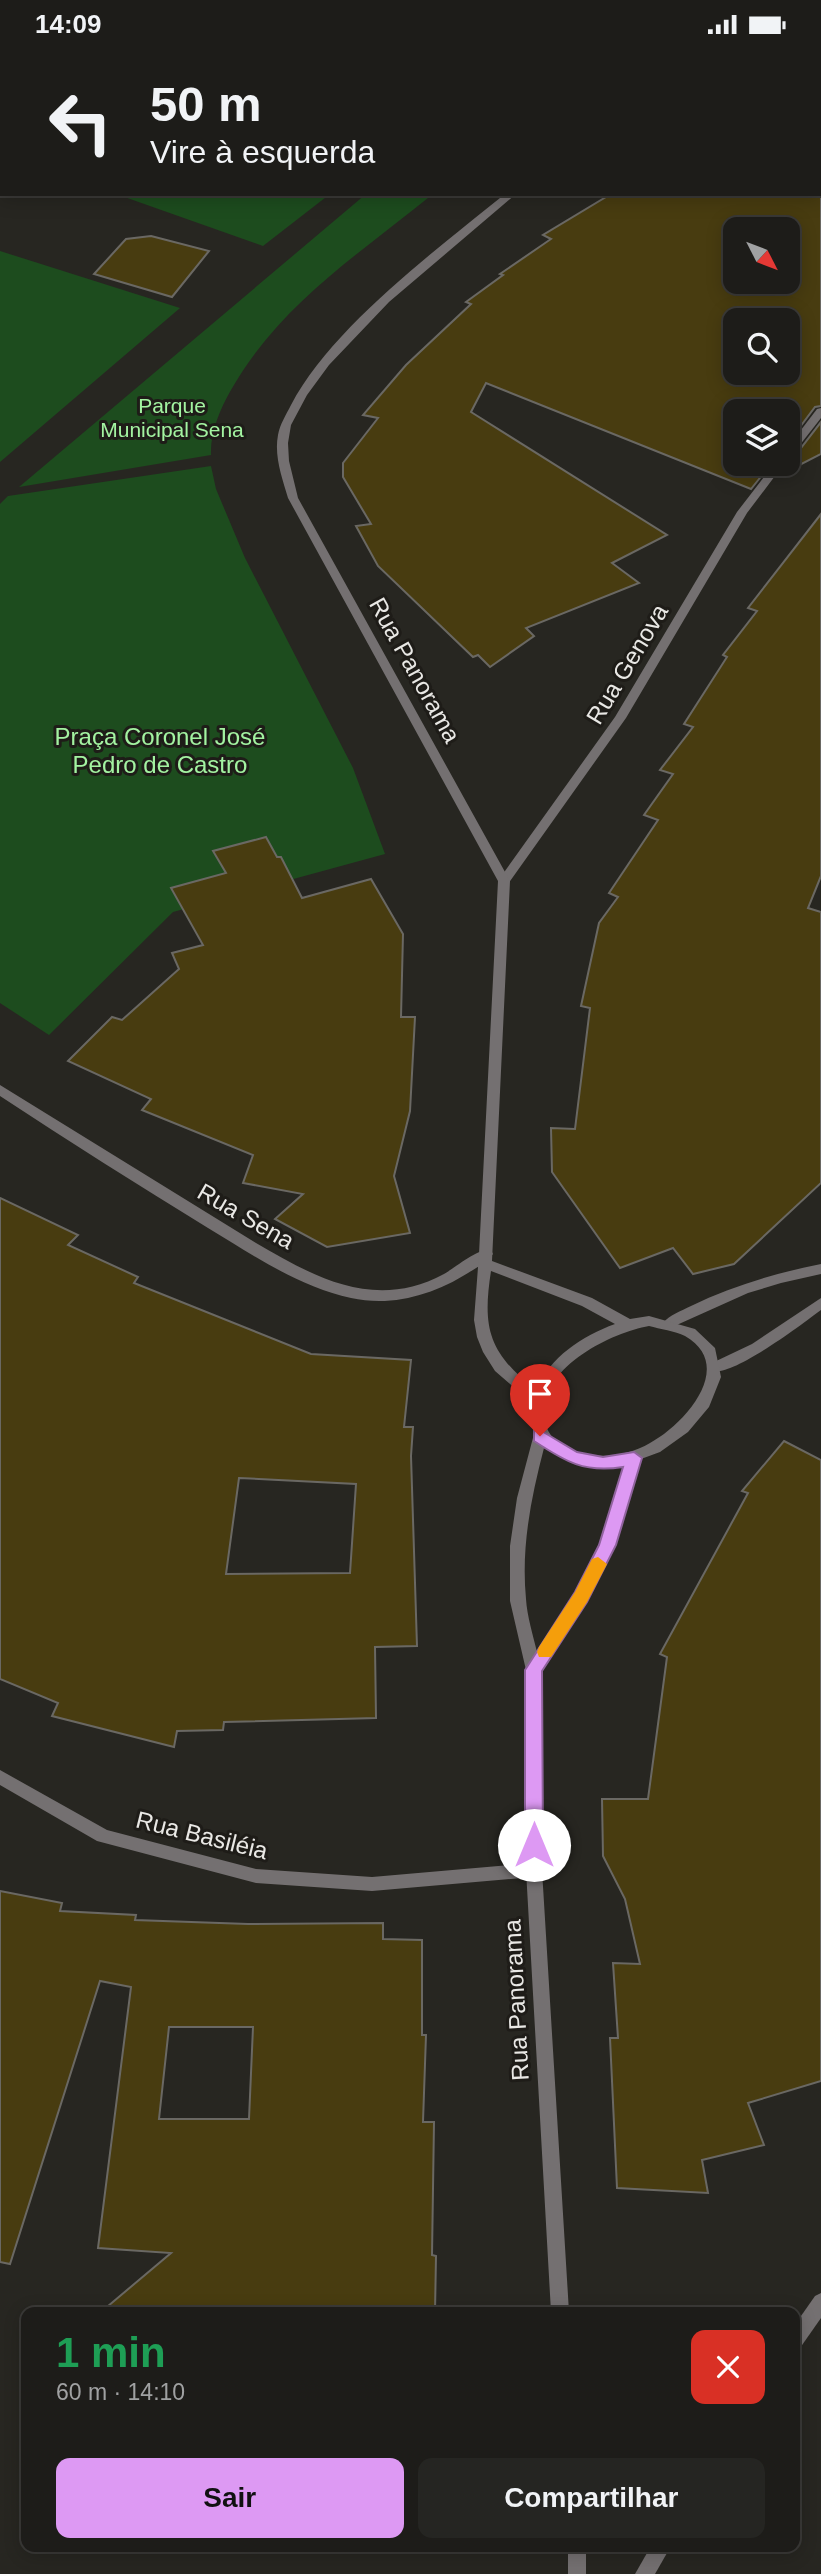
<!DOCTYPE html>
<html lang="pt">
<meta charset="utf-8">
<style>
:root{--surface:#1d1c19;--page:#252522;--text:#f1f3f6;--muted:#a0a1a2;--line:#3b3a38;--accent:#dd99f3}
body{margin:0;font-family:Arial,sans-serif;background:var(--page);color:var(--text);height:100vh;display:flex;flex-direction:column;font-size:26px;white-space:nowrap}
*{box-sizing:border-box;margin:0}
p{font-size:23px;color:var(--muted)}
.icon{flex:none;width:38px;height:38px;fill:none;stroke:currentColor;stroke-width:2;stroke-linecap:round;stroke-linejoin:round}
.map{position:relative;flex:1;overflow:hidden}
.details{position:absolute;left:21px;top:2258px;width:779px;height:245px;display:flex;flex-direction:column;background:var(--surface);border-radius:14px;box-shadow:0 4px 18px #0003,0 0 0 2px var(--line)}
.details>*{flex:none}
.guide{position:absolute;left:0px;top:0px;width:822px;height:147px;box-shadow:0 4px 18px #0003,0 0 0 2px var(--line);background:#1d1c19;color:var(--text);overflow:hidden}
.needle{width:46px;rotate:132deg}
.fabs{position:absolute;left:723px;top:168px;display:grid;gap:14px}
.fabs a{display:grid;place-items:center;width:77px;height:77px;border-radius:14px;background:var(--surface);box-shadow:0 4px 18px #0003,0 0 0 2px var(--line);font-size:35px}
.pin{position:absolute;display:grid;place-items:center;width:60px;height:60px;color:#fff;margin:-72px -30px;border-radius:50% 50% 50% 0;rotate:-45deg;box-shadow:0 0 7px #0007}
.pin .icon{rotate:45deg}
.me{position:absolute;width:77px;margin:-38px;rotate:0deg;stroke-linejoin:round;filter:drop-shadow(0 0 5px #0008)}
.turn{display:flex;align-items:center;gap:24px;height:147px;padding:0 35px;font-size:32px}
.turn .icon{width:91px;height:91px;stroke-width:2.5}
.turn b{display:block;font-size:49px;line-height:60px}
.round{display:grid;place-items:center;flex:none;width:74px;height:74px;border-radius:14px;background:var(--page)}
.headline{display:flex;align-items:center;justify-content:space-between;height:119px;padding:0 35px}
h1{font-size:42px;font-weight:700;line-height:52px;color:#1e9e55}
.button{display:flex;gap:14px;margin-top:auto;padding:14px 35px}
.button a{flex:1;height:80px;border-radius:14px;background:var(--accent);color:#111;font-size:28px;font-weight:700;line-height:80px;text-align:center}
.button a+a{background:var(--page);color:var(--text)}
.status{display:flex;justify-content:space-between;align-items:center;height:49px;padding:0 35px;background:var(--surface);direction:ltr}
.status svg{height:19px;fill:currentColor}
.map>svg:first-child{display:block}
.green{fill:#1d4c1e}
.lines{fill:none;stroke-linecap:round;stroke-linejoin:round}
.stream{fill:#246d8a;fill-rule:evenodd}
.building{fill:#483c10;stroke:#6a6863;stroke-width:2;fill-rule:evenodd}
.minor{fill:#747071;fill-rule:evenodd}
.tertiary{fill:#747071;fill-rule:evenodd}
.route{fill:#dd99f3;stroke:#90639e;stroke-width:2}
.slow{fill:#f59e0b}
.labels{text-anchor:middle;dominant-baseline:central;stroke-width:6;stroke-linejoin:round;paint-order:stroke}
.far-park-label{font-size:21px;fill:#a3f3a1;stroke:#1e1c18}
.street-label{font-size:24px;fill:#e9e8e5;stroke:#1e1c18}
.park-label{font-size:24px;fill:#a3f3a1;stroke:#1e1c18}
</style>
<div class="status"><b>14:09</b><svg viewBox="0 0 49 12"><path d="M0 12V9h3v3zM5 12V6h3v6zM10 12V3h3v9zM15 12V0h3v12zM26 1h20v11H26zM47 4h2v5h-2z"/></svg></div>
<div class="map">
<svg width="821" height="2525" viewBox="0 0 821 2525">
<rect width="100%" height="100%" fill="#272621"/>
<g class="green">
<path d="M137 0H518L134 2Z"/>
<path d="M116 145H330L263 197Z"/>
<path d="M366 145H433C358 206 280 255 231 341 220 360 210 384 211 406L19 438Z"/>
<path d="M0 202 180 259 0 413Z"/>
<path d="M211 417 216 440 245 509 353 719 385 805 173 863 49 986 0 954V455L8 447Z"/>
</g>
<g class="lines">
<g class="stream">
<path d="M35 0H47L34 2Z"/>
<path d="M0 24H2L0 31Z"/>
</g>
</g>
<g class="building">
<path d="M821 93V357L815 358 788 394V362H735V415H771L751 440 486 334 471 363 667 486 612 514 639 534 526 579 534 587 490 618 478 606 473 608 378 517 356 477 371 475 343 428V414L378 369 363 366 406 316 471 255 466 253 503 226 500 225 551 190 543 186 611 145H821ZM735 180H788V233H735ZM735 271H788V324H735Z"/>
<path d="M151 187 209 202 172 248 94 225 126 190Z"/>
<path d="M821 373V405L778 427 788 415V409L794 408Z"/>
<path d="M821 465V827L808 859 821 863V1134L734 1215 693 1225 673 1199 620 1219 552 1123 551 1079 575 1080 590 959 581 957 599 874 618 848 609 844 658 771 644 766 673 725 660 721 693 678 684 675 727 608 723 606 757 562 748 559Z"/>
<path d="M266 788 277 808H281L302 849 371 830 403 885 401 968H415L410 1062 394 1127 410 1184 327 1198 275 1170 303 1145 243 1134 253 1106 142 1061 151 1050 68 1012 112 968 122 971 179 920 172 904 203 896 171 839 226 824 213 802Z"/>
<path d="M0 1149 78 1186 68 1196 138 1228 134 1234 311 1305 411 1311 404 1378H413L411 1407 417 1597 375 1598 376 1669 224 1673 223 1681 177 1682 174 1698 52 1667 58 1654 0 1630ZM239 1429 356 1435 350 1524 226 1525Z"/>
<path d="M784 1392 821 1411V2032L748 2054 764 2096 702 2111 708 2144 617 2139 610 1989H618L613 1914 640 1915 625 1850 603 1807 602 1750H648L667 1608 660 1605 748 1444 742 1442Z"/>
<path d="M0 1842 62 1854 60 1862 136 1866 135 1871 248 1875 383 1874V1890L422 1891V1986H426L423 2073H434L432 2206 436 2207 435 2263H101L171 2204 98 2199 131 1938 100 1932 10 2215 0 2213ZM169 1978H253L249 2070H159Z"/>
</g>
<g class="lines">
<g class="minor">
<path d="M821 359V369L792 406 788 407V398L817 360Z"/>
<path d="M774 415H784L747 464 626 669 508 835H500L498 832 500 829 615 668 737 463Z"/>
<path d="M0 1036 256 1194C316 1229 375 1262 444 1225 455 1219 479 1198 491 1201L493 1205C487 1213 476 1219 468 1224 433 1246 392 1258 351 1249 299 1238 253 1206 208 1179 138 1136 68 1092 0 1047Z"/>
<path d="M821 1215V1225L781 1234 748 1244 670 1279 665 1278 663 1274C669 1266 681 1262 691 1257 732 1237 776 1224 821 1215Z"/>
<path d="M821 1249V1261C802 1275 733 1328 712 1322L710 1318 712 1314 752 1295Z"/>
<path d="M0 1721 107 1781 256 1820 372 1828 534 1814 540 1816 542 1821 540 1826 534 1828 372 1842 256 1834 97 1792 0 1736Z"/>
<path d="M821 2244V2269L800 2299 794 2302V2277L815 2247Z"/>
<path d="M651 2497H671L655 2525H635Z"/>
</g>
<g class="tertiary">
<path d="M687 0H697L686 2Z"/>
<path d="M505 145H516L389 253 329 316 307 346 291 376 288 394 289 412 298 449 510 832 492 1212 592 1249 630 1270 649 1267 695 1280 715 1299 721 1328 709 1358 688 1383 660 1403 641 1410 615 1496 586 1552 542 1622V1821L569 2263H551L526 1821V1621L510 1552V1497L517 1449 534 1385 530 1368 531 1353 495 1322 483 1303 477 1288 474 1271 479 1205 498 832 288 449C282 429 274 407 278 386 280 375 286 366 291 356 332 278 436 201 505 145ZM491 1222 582 1257 615 1275C582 1287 550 1308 536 1341 489 1304 482 1280 491 1222ZM649 1277C660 1280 675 1282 685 1287 737 1317 684 1376 650 1394 628 1407 597 1411 573 1402 559 1397 548 1387 545 1373 534 1322 609 1284 649 1277ZM544 1399C569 1415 596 1422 625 1416L601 1496 576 1544 537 1603C533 1586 527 1567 526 1550 521 1498 531 1449 544 1399Z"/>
<rect x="568" y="2497" width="18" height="28"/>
</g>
</g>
<path class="route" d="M540 1381 577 1403 603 1408 634 1403 642 1409 616 1496 587 1553 542 1622 543 1796 540 1802H527L525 1796V1621L575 1543 599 1496 623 1418C584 1424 566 1413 534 1392V1382Z"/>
<path class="slow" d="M598 1508 607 1515 587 1553 551 1608H539L537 1603 539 1598 575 1543 592 1510Z"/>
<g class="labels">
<g class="far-park-label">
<text x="172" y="356">Parque<tspan x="172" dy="24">Municipal Sena</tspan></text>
</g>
<g class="street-label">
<text transform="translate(627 615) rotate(-59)">Rua Genova</text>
<text transform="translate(415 621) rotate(61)">Rua Panorama</text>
<text transform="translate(246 1167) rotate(30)">Rua Sena</text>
<text transform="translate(202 1786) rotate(14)">Rua Basiléia</text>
<text transform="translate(516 1951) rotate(-93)">Rua Panorama</text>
</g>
<g class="park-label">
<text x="160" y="687">Praça Coronel José<tspan x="160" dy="28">Pedro de Castro</tspan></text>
</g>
</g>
</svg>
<div class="fabs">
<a><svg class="needle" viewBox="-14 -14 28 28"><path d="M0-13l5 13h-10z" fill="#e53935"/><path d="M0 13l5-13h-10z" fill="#a0a1a2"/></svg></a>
<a><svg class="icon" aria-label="search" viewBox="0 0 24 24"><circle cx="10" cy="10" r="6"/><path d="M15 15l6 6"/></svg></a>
<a><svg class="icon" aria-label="layers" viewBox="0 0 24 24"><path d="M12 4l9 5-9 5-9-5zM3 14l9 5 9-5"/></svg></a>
</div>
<div class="pin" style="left:540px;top:1387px;background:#d93025"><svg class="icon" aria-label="arrive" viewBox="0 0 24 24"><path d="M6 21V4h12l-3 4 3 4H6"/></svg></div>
<svg class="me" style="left:534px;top:1796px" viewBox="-20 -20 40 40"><circle r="19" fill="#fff"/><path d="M0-13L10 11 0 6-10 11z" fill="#dd99f3"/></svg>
<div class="guide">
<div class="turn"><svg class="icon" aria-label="left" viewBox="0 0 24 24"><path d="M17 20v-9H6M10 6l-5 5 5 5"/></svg><div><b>50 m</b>Vire à esquerda</div></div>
</div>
<section class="details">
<div class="headline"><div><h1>1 min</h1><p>60 m · 14:10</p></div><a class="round" style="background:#d93025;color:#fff"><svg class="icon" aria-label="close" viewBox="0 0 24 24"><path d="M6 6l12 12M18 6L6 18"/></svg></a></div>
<div class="button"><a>Sair</a><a>Compartilhar</a></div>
</section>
</div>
